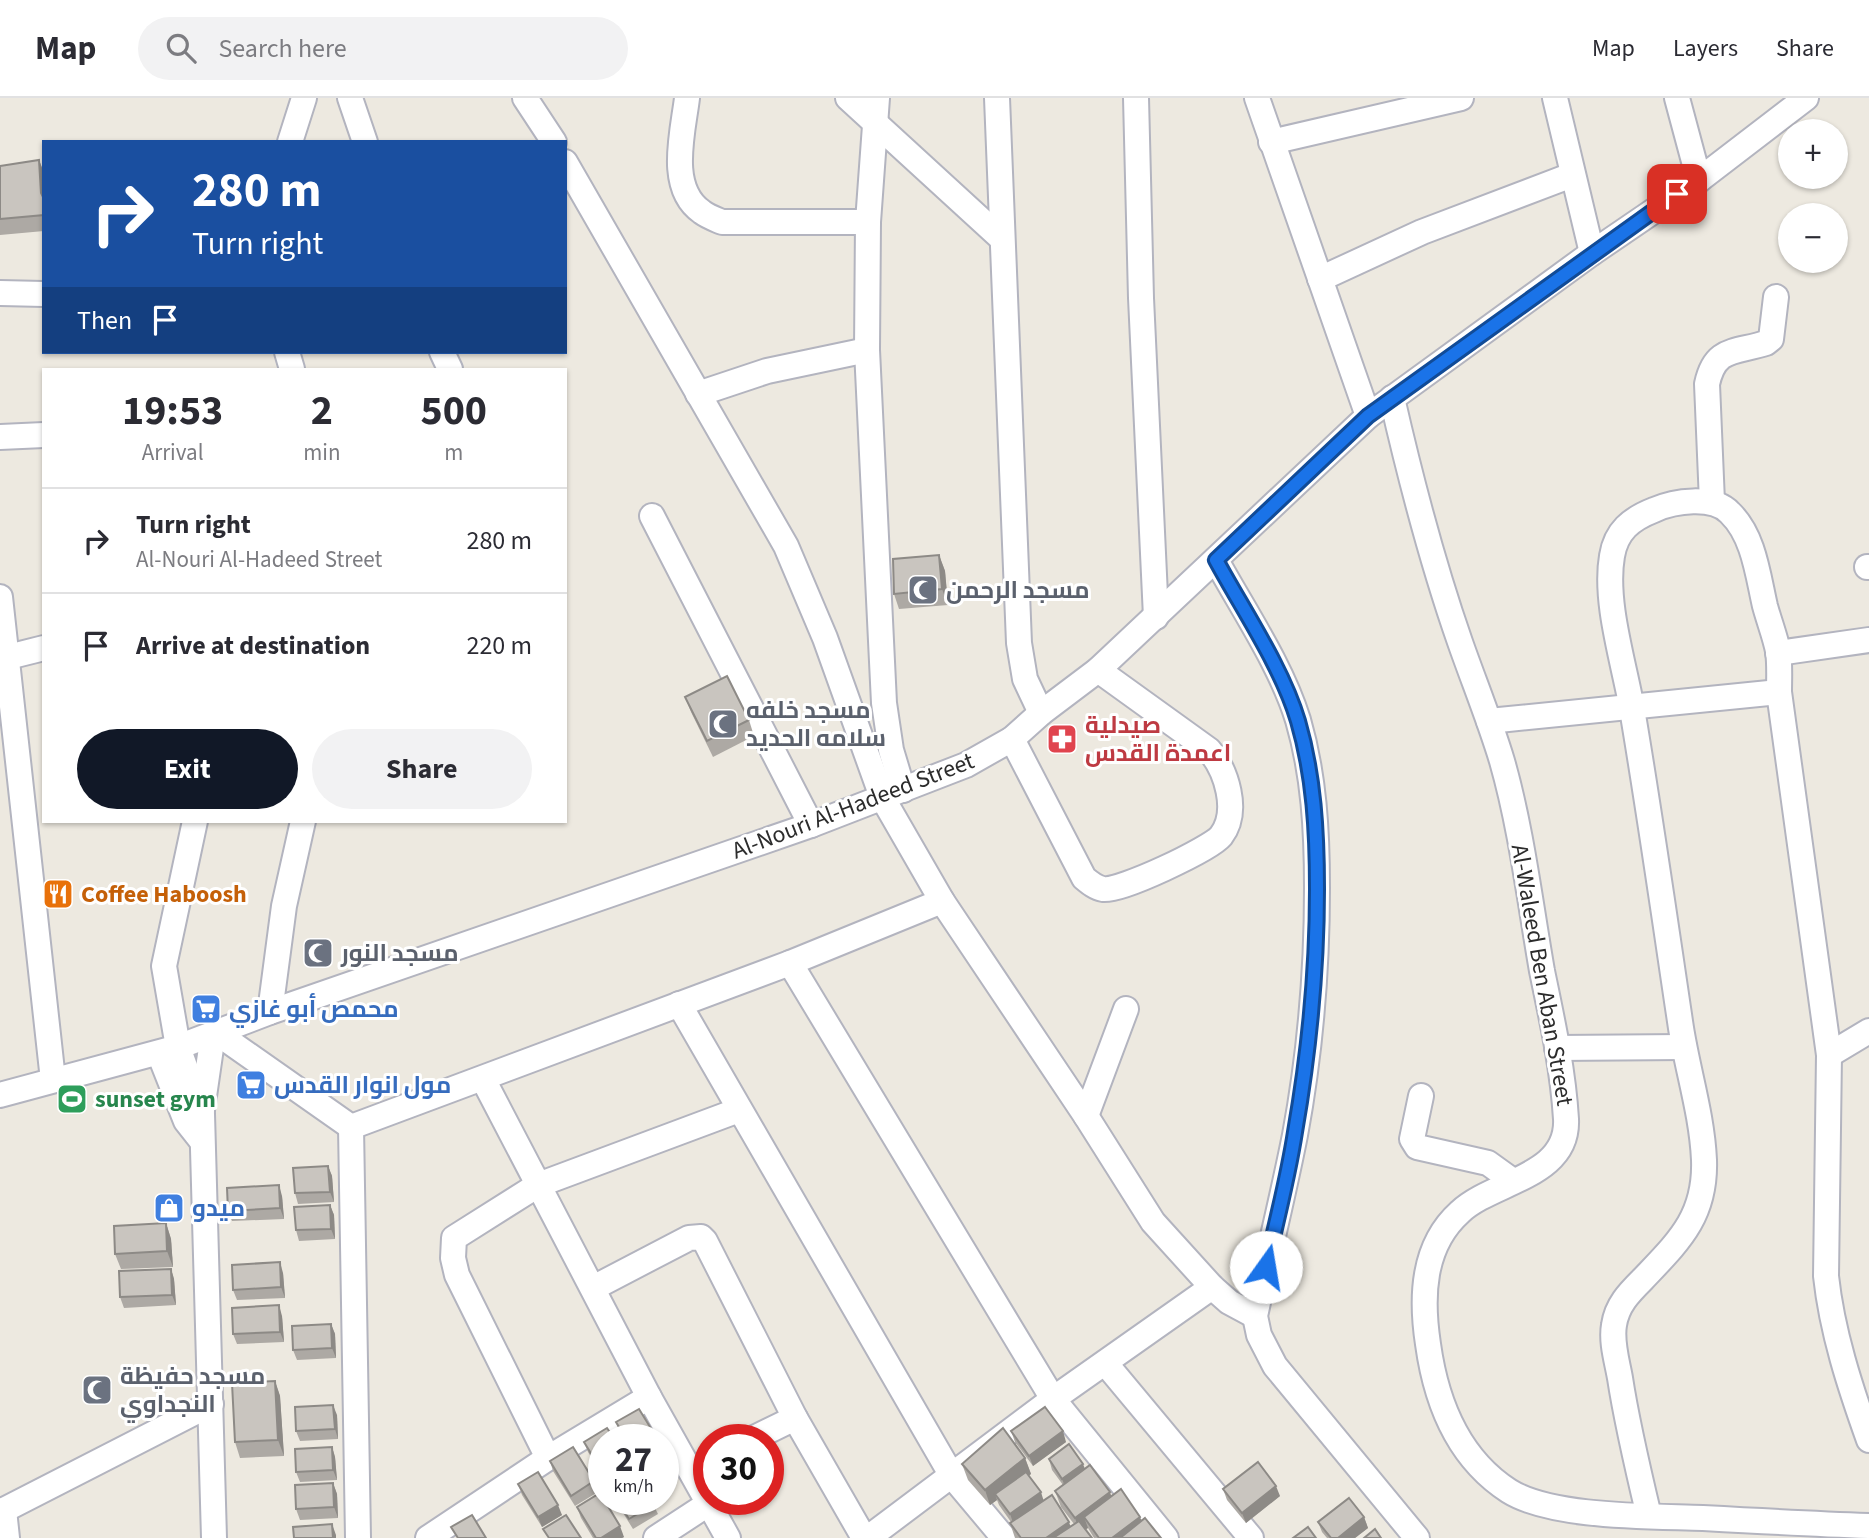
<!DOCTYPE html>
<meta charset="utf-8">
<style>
:root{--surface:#fff;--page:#f2f2f3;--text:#2b2b33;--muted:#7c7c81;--line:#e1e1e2;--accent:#111827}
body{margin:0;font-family:"Source Sans 3",Cairo,sans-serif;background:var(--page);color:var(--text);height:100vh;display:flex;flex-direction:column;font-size:26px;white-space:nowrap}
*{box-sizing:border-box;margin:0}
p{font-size:23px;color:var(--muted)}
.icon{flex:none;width:38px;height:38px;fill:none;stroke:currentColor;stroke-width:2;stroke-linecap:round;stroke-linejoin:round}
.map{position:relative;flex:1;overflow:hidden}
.sheet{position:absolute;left:42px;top:270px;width:525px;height:455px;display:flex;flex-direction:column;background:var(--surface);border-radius:0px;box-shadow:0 2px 5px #0004}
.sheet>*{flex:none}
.banner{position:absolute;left:42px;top:42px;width:525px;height:214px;border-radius:0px;box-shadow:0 2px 5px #0004;background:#1a4fa0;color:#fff;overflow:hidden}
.tools{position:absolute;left:1778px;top:21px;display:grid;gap:14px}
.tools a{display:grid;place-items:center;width:70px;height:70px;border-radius:50%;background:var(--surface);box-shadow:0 2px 5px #0004;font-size:35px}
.speed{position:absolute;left:588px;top:1326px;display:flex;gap:14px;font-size:35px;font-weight:700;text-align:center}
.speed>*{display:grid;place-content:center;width:91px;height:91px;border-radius:50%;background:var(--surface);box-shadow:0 2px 5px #0004;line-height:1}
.speed small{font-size:18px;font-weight:400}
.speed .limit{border:10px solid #d22;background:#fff;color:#111}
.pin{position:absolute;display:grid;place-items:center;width:60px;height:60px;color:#fff;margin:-30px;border-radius:14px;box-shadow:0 4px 10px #0006}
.me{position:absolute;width:77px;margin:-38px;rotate:13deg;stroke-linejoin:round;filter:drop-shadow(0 0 5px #0008)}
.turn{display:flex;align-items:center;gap:24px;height:147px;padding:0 35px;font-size:32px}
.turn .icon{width:91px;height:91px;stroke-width:2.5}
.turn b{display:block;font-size:49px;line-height:60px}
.then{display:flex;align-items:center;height:66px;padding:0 35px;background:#0003;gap:14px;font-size:26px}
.eta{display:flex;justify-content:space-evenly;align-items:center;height:119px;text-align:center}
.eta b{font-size:42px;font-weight:700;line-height:49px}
.button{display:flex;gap:14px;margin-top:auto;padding:14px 35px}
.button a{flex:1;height:80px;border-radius:42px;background:var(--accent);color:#fff;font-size:28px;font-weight:700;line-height:80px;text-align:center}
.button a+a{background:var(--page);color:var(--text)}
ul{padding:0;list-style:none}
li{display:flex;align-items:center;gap:21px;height:105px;padding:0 35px;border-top:2px solid var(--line)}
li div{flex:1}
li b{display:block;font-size:26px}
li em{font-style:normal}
header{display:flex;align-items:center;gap:42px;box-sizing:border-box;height:98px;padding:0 35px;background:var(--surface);border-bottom:2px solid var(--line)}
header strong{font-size:33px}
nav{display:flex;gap:38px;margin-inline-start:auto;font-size:24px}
.search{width:490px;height:63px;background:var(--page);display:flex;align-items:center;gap:18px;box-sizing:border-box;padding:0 24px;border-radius:38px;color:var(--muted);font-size:26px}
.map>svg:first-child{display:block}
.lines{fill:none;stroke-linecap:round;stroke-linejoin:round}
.minor-casing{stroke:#b3b4bf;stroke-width:28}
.minor{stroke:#fff;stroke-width:24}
.wall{fill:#ada9a4}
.shaded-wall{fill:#8d8a86}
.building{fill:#c9c5bf;stroke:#8d8a86;stroke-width:2}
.route-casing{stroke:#114b97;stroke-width:18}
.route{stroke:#1a73e8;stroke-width:12}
.labels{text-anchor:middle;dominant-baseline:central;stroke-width:6;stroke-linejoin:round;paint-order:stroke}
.worship-label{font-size:24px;font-weight:bold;fill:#5b616d;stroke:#fff;text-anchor:start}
.health-label{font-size:24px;font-weight:bold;fill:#be3a42;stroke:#fff;text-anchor:start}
.street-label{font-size:24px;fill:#2c2c2c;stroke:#fff}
.food-label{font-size:24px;font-weight:bold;fill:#c56008;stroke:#fff;text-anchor:start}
.shop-label{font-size:24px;font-weight:bold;fill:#366cbe;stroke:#fff;text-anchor:start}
.leisure-label{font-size:24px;font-weight:bold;fill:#27864d;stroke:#fff;text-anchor:start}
</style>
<header>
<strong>Map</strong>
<div class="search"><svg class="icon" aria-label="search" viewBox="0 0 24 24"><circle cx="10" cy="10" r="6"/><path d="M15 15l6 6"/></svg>Search here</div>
<nav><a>Map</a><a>Layers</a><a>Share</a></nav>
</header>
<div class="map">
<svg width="1869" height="1440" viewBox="0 0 1869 1440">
<rect width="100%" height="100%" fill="#ede9e0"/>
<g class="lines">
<g class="minor-casing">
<g id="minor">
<path d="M350 0 365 44"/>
<path d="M525 0 554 44"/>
<path d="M687 0C683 34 667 90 702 114 707 118 715 121 722 124H868"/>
<path d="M848 0 1002 141"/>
<path d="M877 0 868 124 867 252 884 605 891 652 903 692"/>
<path d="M997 0 1019 545 1025 581 1041 615"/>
<path d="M1136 0 1141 200 1156 519"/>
<path d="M1257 0 1368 318"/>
<path d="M1555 0 1592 155"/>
<path d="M1677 0 1699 82"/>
<path d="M290 44 304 0"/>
<path d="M1271 44 1461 0"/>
<path d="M565 64 786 448 825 540 882 699 942 803 1086 1018 1153 1124 1212 1189 1229 1204 1255 1218"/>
<path d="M1320 181 1422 134 1572 77"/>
<path d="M0 195 44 196"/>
<path d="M287 254 292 271"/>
<path d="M442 254 450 271"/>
<path d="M698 296 767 273 867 252"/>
<path d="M1392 300C1411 383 1432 464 1460 544 1474 584 1490 623 1502 663 1521 729 1530 804 1542 873 1552 921 1563 971 1566 1021 1569 1079 1493 1083 1460 1114 1422 1148 1421 1200 1428 1246 1436 1304 1458 1360 1509 1393 1552 1420 1652 1418 1703 1420 1758 1423 1814 1426 1869 1428"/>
<path d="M0 339 44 337"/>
<path d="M1712 404 1707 286C1715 249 1734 255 1766 245L1771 241 1776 199"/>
<path d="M652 418 811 727"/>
<path d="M1216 462C1244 513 1281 567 1298 622 1314 677 1317 733 1317 790 1317 872 1310 956 1295 1037 1283 1098 1268 1158 1255 1218L1259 1237 1275 1268 1417 1440"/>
<path d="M1867 469H1869"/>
<path d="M0 499 53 982"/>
<path d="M1778 555 1869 542"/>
<path d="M0 561 44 550"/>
<path d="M1489 623 1779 594"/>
<path d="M1012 641 1084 780C1090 785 1096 790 1103 791 1120 794 1210 751 1221 738 1240 713 1226 672 1209 652L1098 572"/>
<path d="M195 723 164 868 178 949 202 1016 214 1440"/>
<path d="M790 865 1053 1301 1166 1440"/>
<path d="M679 906 952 1378 1004 1440"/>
<path d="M270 914 284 808 303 723"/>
<path d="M217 935 351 1029 790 865 942 803"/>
<path d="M1557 950 1684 949"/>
<path d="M159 955 186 1023 201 1042"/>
<path d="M1829 957 1869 933"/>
<path d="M483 981 649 1299 728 1440"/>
<path d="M0 997 178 949 270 914 811 727 966 667 1012 641 1041 615 1098 572 1368 318 1592 155 1699 82 1806 0"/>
<path d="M1421 998 1412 1041 1417 1049 1488 1065 1513 1083"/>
<path d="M202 1012 213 936"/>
<path d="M1086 1018 1126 911"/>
<path d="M351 1029 358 1440"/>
<path d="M593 1190 689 1140 701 1139 705 1143 795 1320 864 1440"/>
<path d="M1106 1266 1251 1440"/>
<path d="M750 1342 795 1320"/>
<path d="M548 1360 457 1177 453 1160 454 1140 538 1087 739 1012"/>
<path d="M4 1412 7 1440"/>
<path d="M0 1414 211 1306"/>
<path d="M1649 1418C1638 1372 1627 1326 1620 1280 1617 1263 1611 1244 1614 1227 1617 1207 1629 1195 1642 1182 1678 1144 1706 1119 1704 1062 1702 1017 1688 974 1681 930 1665 823 1650 717 1632 611 1624 565 1604 504 1612 458 1616 433 1631 421 1654 412 1674 403 1713 397 1730 415 1754 438 1758 478 1765 508 1769 523 1775 538 1778 553 1780 566 1779 581 1779 594L1829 957 1826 1178C1832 1234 1850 1289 1869 1342"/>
<path d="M428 1440 548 1360 649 1299"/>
<path d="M656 1440 708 1406"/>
<path d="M868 1440 1053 1301 1212 1189"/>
</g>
</g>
<use href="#minor" class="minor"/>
</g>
<g class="wall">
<path d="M39 62 44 75V133L0 137V68Z"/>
<path d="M939 457 945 473 948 507 899 511 894 496Z"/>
<path d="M685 599 749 622 754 638 713 659 691 614Z"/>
<path d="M328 1068 332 1078 334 1104 298 1106 295 1095Z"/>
<path d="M282 1098 284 1121 232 1123 228 1113Z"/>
<path d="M330 1107 334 1117 335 1141 299 1143 296 1132Z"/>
<path d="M166 1125 171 1141 173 1169 121 1171 115 1156Z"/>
<path d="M171 1171 174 1181 176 1207 124 1210 120 1199Z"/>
<path d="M283 1175 285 1200 237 1202 233 1192Z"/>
<path d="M282 1218 284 1244 237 1246 233 1236Z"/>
<path d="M331 1226 335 1236 336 1260 297 1262 293 1252Z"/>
<path d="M275 1283 280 1298 284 1358 240 1360 235 1344Z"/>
<path d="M337 1317 338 1341 300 1343 296 1333Z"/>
<path d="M616 1324 658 1342H625L620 1335Z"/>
<path d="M1011 1333 1066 1344 1033 1368 1015 1344Z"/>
<path d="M604 1342V1380L588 1354 584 1344Z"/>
<path d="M332 1349 335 1359 337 1382 300 1384 296 1374Z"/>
<path d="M1025 1360 1031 1376 1029 1377 1044 1403 1071 1428 1074 1426 1061 1409 1055 1393 1063 1387 1052 1372 1049 1361 1085 1371 1111 1398 1142 1422 1161 1440H1094L1088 1430 1086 1431 1092 1440H1015L1010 1425 1011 1424 999 1407 997 1402 990 1407 968 1382 962 1366Z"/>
<path d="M550 1363 594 1383 598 1394 575 1408 553 1373Z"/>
<path d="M333 1385 337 1396 338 1420 300 1422 296 1411Z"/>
<path d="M518 1386 562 1417 542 1429 522 1397Z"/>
<path d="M1223 1391 1280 1398 1246 1425 1227 1402Z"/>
<path d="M615 1402H651L658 1416 633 1431Z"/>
<path d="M577 1409 624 1439 622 1440H593L581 1420Z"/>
<path d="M1364 1419 1368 1430 1355 1440H1327L1322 1434 1318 1424Z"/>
</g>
<g class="shaded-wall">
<path d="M39 62 44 75V101L41 95Z"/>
<path d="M939 457 945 473 948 507 942 491Z"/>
<path d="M328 1068 332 1078 334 1104 330 1094Z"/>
<path d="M279 1087 282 1098 284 1121 280 1110Z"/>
<path d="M330 1107 334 1117 335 1141 331 1131Z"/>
<path d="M166 1125 171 1141 173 1169 167 1153Z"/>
<path d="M280 1164 283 1175 285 1200 281 1189Z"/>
<path d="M171 1171 174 1181 176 1207 172 1197Z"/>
<path d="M279 1207 282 1218 284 1244 280 1234Z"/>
<path d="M331 1226 335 1236 336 1260 332 1250Z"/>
<path d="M275 1283 280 1298 284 1358 278 1342Z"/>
<path d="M333 1307 337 1317 338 1341 335 1331Z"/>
<path d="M1063 1333 1066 1344 1033 1368 1029 1358Z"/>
<path d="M332 1349 335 1359 337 1382 333 1372Z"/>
<path d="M1025 1360 1031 1376 998 1401 995 1396 997 1402 990 1407 985 1392Z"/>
<path d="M1083 1366 1087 1376 1066 1391 1062 1381Z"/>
<path d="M333 1385 337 1396 338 1420 334 1409Z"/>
<path d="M1276 1388 1280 1398 1246 1425 1242 1415Z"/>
<path d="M1041 1394 1044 1404 1014 1427 1010 1416Z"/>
<path d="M1110 1394 1115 1410 1084 1419 1088 1430 1080 1435 1075 1420Z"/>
<path d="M558 1407 562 1417 542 1429 538 1419Z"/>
<path d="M1140 1419 1146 1434 1139 1440H1112Z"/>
<path d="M1364 1419 1368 1430 1355 1440H1338Z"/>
<path d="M1069 1424 1074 1440H1046Z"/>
<path d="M332 1426 336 1437V1440H333Z"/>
<path d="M620 1428 624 1439 622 1440H601Z"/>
</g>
<g class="building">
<path d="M39 62 41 95 44 101V117L0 121V68Z"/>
<path d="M939 457 942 491 894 496 893 461Z"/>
<path d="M727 578 749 622 707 643 685 599Z"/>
<path d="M328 1068 330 1094 295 1095 293 1070Z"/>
<path d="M279 1087 280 1110 228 1113 227 1090Z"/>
<path d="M330 1107 331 1131 296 1132 294 1109Z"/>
<path d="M166 1125 167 1153 115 1156 114 1128Z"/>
<path d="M280 1164 281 1189 233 1192 232 1167Z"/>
<path d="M171 1171 172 1197 120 1199 119 1173Z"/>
<path d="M279 1207 280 1234 233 1236 232 1210Z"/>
<path d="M331 1226 332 1250 293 1252 292 1228Z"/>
<path d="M275 1283 278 1342 235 1344 232 1285Z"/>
<path d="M333 1307 335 1331 296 1333 295 1309Z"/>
<path d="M1045 1309 1063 1333 1029 1358 1011 1333Z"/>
<path d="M639 1311 658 1342H627L616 1324Z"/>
<path d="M607 1330 615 1342H604V1374L603 1375 584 1344Z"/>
<path d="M1003 1330 1025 1360 985 1392 962 1366Z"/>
<path d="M1069 1346 1083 1366 1062 1381 1049 1361Z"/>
<path d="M332 1349 333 1372 296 1374 295 1351Z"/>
<path d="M573 1349 594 1383 571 1398 550 1363Z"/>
<path d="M1258 1364 1276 1388 1242 1415 1223 1391Z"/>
<path d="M1090 1367 1110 1394 1075 1420 1055 1393Z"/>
<path d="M538 1374 558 1407 538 1419 518 1386Z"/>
<path d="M1026 1374 1041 1394 1010 1416 995 1396Z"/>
<path d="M333 1385 334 1409 296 1411 295 1387Z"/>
<path d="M1121 1391 1140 1419 1112 1440H1099L1084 1419Z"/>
<path d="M600 1395 620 1428 601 1440H596L577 1409Z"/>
<path d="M1052 1397 1069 1424 1046 1440H1021L1010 1425Z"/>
<path d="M1349 1400 1364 1419 1338 1440H1331L1318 1424Z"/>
<path d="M617 1402H651L654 1406 629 1421Z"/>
<path d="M472 1417 486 1440H458L451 1429Z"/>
<path d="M566 1417 581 1440H549L543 1431Z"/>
<path d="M1145 1420 1161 1440H1120Z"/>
<path d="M1079 1423 1092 1440H1053Z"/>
<path d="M332 1426 333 1440H294L293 1429Z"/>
<path d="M1308 1429 1316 1440H1293Z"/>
<path d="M1375 1431 1381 1440H1364Z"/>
</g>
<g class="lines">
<g class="route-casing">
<path id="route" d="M1266 1169C1276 1125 1288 1080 1295 1034 1309 954 1317 873 1317 791 1317 734 1314 678 1298 623 1282 569 1243 512 1216 462L1368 318 1677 96"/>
</g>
<use href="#route" class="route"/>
</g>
<defs>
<g id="mosque-square" transform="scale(1.575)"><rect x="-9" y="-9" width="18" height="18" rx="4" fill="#6b7280" stroke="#fff"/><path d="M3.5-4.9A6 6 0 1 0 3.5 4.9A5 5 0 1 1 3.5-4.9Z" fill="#fff"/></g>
<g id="pharmacy-square" transform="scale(1.575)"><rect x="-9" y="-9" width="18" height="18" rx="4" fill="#e0444e" stroke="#fff"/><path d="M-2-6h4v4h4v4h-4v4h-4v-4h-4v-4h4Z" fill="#fff"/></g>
<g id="restaurant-square" transform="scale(1.575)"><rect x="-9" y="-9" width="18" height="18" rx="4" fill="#e8710a" stroke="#fff"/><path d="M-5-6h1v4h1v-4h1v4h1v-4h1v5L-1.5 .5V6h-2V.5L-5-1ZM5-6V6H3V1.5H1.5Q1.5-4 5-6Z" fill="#fff"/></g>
<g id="supermarket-square" transform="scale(1.575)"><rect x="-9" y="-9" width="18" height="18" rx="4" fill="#3f7fe0" stroke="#fff"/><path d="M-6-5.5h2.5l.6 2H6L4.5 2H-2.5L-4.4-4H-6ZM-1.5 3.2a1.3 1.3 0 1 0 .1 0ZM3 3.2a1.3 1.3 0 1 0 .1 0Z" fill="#fff"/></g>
<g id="stadium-square" transform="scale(1.575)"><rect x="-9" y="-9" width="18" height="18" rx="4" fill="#2e9e5b" stroke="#fff"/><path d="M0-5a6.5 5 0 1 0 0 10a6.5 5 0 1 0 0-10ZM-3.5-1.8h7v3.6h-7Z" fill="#fff"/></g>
<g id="shop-square" transform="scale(1.575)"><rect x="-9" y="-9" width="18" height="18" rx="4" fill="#3f7fe0" stroke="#fff"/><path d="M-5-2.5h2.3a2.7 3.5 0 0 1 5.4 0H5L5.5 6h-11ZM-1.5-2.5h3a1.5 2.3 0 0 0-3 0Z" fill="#fff"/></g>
</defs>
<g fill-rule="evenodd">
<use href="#mosque-square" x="923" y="492"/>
<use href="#mosque-square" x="723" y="626"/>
<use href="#pharmacy-square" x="1062" y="641"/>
<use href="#restaurant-square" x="58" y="796"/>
<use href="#mosque-square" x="318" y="855"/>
<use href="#supermarket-square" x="206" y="911"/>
<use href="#supermarket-square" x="251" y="987"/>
<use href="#stadium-square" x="72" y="1001"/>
<use href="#shop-square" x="169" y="1110"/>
<use href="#mosque-square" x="97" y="1292"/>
</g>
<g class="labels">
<g class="worship-label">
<text x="946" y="492">مسجد الرحمن</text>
<text x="746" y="612">مسجد خلفه<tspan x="746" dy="28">سلامه الحديد</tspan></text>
<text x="341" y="855">مسجد النور</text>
<text x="120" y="1278">مسجد حفيظة<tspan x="120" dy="28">النجداوي</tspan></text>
</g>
<g class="health-label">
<text x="1085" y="627">صيدلية<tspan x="1085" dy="28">اعمدة القدس</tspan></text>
</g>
<g class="street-label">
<text transform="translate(853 708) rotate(-21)">Al-Nouri Al-Hadeed Street</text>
<text transform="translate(1542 877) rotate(80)">Al-Waleed Ben Aban Street</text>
</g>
<g class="food-label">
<text x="81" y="796">Coffee Haboosh</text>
</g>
<g class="shop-label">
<text x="229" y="911">محمص أبو غازي</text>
<text x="274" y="987">مول انوار القدس</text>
<text x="192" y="1110">ميدو</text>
</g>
<g class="leisure-label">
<text x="95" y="1001">sunset gym</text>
</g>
</g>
</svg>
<div class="tools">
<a>+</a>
<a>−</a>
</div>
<div class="speed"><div>27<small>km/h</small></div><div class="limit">30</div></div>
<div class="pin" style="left:1677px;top:96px;background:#d93025"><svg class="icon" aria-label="arrive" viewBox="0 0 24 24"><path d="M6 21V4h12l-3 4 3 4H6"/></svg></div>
<svg class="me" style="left:1266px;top:1169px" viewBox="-20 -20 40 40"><circle r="19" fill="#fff"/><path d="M0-13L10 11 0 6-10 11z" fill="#1a73e8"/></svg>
<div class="banner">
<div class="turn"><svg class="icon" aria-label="right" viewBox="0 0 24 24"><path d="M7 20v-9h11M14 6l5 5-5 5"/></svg><div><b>280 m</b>Turn right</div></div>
<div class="then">Then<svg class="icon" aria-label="arrive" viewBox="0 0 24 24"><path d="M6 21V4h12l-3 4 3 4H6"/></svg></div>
</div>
<section class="sheet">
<div class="eta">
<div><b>19:53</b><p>Arrival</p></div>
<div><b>2</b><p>min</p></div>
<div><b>500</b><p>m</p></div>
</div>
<ul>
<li><svg class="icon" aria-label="right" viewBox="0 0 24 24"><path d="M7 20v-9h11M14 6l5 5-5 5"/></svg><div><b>Turn right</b><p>Al-Nouri Al-Hadeed Street</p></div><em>280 m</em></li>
<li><svg class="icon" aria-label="arrive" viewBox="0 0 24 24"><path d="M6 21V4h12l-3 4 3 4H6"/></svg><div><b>Arrive at destination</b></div><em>220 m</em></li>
</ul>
<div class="button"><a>Exit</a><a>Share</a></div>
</section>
</div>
